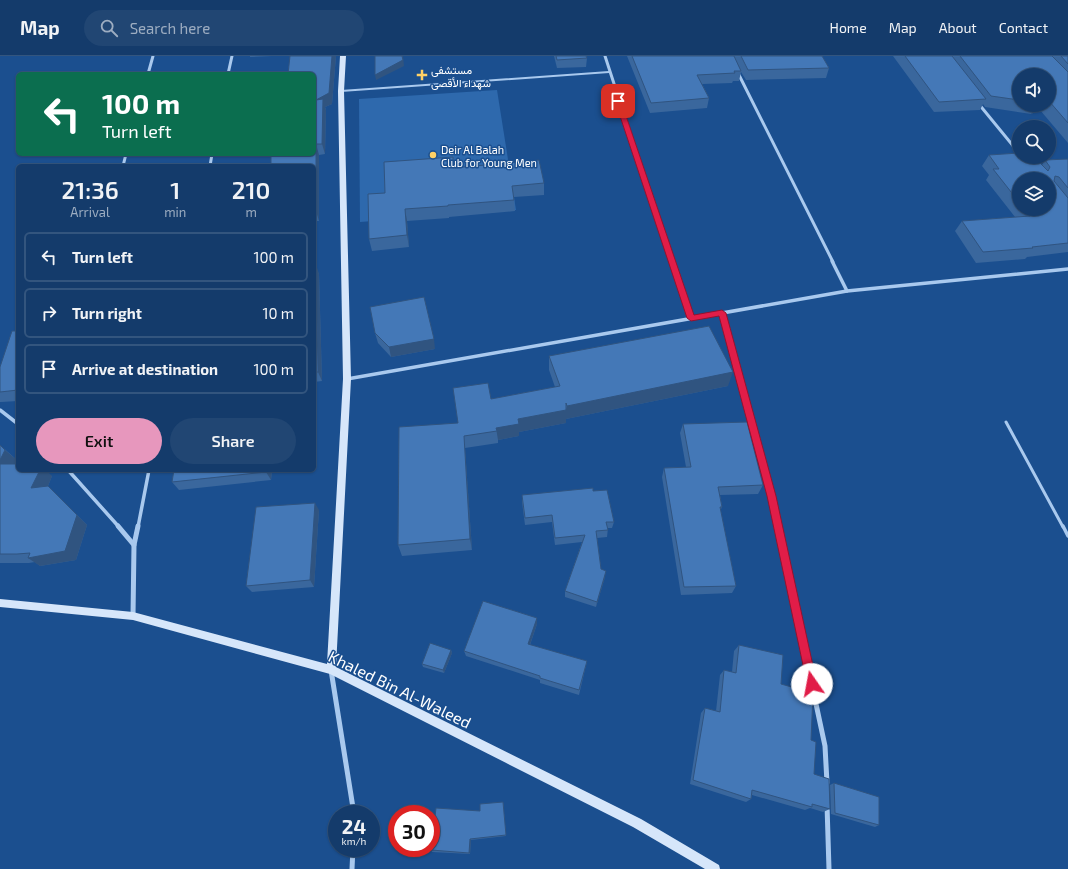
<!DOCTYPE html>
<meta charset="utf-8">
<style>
:root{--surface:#143b6b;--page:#214673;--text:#f1f3f6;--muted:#9dadc1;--line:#33557e;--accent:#e797bd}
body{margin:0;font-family:"Exo 2",Vazirmatn,sans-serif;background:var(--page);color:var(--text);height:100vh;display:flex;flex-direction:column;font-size:15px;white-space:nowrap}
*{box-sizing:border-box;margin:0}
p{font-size:13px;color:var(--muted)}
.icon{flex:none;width:22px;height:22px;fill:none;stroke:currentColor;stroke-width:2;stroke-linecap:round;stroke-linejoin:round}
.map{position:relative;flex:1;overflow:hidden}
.details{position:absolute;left:16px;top:108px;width:300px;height:308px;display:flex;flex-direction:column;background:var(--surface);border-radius:6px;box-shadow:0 1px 3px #0004,0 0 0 1px var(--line)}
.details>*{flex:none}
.hud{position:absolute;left:16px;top:16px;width:300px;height:84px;border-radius:6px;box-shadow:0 1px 3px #0004,0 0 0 1px var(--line);background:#0b6e4f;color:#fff;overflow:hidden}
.controls{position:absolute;left:1012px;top:12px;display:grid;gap:8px}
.controls a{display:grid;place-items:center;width:44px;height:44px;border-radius:50%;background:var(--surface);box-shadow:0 1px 3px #0004,0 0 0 1px var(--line);font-size:20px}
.speed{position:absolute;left:328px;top:749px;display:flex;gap:8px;font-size:20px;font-weight:700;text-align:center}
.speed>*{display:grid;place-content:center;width:52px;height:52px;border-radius:50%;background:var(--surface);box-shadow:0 1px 3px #0004,0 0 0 1px var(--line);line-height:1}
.speed small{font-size:10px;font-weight:400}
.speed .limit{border:6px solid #d22;background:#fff;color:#111}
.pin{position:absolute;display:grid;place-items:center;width:34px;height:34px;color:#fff;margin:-17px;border-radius:8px;box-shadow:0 2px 6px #0006}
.me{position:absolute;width:44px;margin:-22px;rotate:348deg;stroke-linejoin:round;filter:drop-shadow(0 0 3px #0008)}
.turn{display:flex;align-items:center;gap:14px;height:84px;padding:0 20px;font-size:18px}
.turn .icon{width:52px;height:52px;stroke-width:2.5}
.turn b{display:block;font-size:28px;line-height:34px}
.eta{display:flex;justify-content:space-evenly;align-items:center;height:68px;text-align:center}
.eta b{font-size:24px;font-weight:600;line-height:28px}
.cta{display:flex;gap:8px;margin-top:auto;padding:8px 20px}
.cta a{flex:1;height:46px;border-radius:24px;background:var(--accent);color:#111;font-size:16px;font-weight:600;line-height:46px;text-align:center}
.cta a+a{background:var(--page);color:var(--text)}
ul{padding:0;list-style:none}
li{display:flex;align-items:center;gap:12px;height:50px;margin:0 8px 6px;padding:0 12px;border:2px solid var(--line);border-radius:6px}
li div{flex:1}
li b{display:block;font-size:15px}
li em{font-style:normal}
header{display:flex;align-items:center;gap:24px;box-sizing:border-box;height:56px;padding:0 20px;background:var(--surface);border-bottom:1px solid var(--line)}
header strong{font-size:19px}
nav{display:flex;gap:22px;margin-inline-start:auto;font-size:14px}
.search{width:280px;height:36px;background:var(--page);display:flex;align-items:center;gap:10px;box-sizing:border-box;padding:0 14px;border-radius:22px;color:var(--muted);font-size:15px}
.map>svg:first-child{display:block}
.green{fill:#2e69ad}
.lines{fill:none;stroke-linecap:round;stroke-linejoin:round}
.lane-far2{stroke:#a9c9ee;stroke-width:2}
.lane-far1{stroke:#a9c9ee;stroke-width:3}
.lane{stroke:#a9c9ee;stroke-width:3.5}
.street-far2{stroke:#a9c9ee;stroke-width:3}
.street-far1{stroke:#a9c9ee;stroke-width:3.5}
.street{stroke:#a9c9ee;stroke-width:5}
.secondary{fill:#d6e6fa;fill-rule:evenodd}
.wall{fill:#3a679d;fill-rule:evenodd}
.shaded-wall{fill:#305480}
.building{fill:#4478b7;stroke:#305480}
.route{fill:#e11d48;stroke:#92132f}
.poi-dot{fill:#ffd166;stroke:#1b4f8f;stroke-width:1.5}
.labels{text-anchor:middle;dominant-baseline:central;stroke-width:3;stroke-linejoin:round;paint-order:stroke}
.far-poi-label{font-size:11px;fill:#fff;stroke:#1b4f8f;text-anchor:start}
.near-street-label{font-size:16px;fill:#fff;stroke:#1b4f8f}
</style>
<header>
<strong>Map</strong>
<div class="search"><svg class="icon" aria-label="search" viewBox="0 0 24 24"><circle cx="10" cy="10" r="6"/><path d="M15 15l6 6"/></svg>Search here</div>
<nav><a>Home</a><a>Map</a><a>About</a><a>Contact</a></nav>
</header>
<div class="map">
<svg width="1068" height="813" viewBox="0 0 1068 813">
<rect width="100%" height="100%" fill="#1b4f8f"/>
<path class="green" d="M497 34 516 154 360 166 359 43Z"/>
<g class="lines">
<path class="lane-far2" d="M341 35 609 16"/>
<path class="lane-far1" d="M1006 366 1063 471"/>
<path class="lane" d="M1063 470 1068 480"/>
<g class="street-far2">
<path d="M605 0 672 206"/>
<path d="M738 17 833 206"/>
<path d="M148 18 153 0"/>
<path d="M228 18 232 0"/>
<path d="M978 47 1019 97"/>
<path d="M123 110 126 98"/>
<path d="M210 110 212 98"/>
</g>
<g class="street-far1">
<path d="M672 205 691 262"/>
<path d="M832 205 847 235"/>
<path d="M722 257 772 440 779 471"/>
<path d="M347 323 847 235 1068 213"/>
<path d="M0 354 18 368"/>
<path d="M68 414 119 471"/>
<path d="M138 471 149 414"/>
</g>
<g class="street">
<path d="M118 470 134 489 133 560"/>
<path d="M778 470 825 690 827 727"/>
<path d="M134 489 138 470"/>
<path d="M331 614 354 758"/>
<path d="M827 749 829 813"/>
<path d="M352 813 353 792"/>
</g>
<path class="secondary" d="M340 0H346L344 35 351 323 336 611 641 763 719 809 720 813H705L633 771 330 618 133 564 0 551V543L133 556 327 608 343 323 338 35Z"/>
</g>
<g class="wall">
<path d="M250 0H272L250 1Z"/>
<path d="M290 0H336L332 48 325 51 326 54 325 98 319 99V165H314V98Z"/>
<path d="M554 0H586L587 2 586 11 557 12Z"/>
<path d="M627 0H822L829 12 826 22 746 24 741 16 739 25H733L732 27 702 28 709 42 707 52 650 57Z"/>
<path d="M893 0H1068V87L1040 54 1031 58 985 51 983 48 980 54 934 56ZM1019 19H1049V49H1019Z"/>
<path d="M989 99 1033 105 1042 109 1045 104 1068 103V196L1027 201 1025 203 976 207 955 175 962 165 1015 161 986 124 989 119 982 110ZM1019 123 1049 153H1019Z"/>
<path d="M454 112 544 127V139L514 141 515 155 449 161V162L407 165 409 191 372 195 369 183 385 137Z"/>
<path d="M314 208 319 218 322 325 314 326Z"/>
<path d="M18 275V345L1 346H0V336Z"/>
<path d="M375 277 435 293 391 301 378 287Z"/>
<path d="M549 300 728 330 566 363V367L519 376V380L498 384V387L465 392 472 494 402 500 398 489 458 367 491 343 555 331 549 314Z"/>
<path d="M683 368 763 429 758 438 720 439 722 451 720 455 736 530 732 537 681 539 662 421 664 412 686 411 680 377Z"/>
<path d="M0 389 17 404 14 408 52 420 48 430 87 469 76 504 40 510 35 506 29 507H0Z"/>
<path d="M272 414 271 424 179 434 172 426Z"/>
<path d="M593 435 614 466 612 472H608L607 481 597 482 601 513 605 521 596 551 565 541V535L582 486 555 489 552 466 525 469 522 446V439Z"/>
<path d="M319 454 314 531 252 536 246 530Z"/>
<path d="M537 568 530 589 587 605 579 639 540 627V624L466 600 464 595Z"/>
<path d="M739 589 781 628 811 684 814 718 830 753 823 756 810 752 805 754 752 739 751 743 746 746 690 728 701 657 705 652 716 655 720 619 724 614 732 616 734 595Z"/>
<path d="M451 594 452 597 444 617 423 611 422 608Z"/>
<path d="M834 727 879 769 875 771 831 758 830 729Z"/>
<path d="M503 746 506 780 471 784 470 798 432 796 431 794 480 755Z"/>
</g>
<g class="shaded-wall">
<path d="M332 0H336L332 48 325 51 326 54 325 98 322 88 316 44Z"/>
<path d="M403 0 404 10 376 24 375 19Z"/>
<path d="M1036 49H1044L1040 54 1031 58Z"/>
<path d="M316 88 319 99V165L316 155Z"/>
<path d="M405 153 407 165 409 191 407 179Z"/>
<path d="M316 208 319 218 322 325 318 316Z"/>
<path d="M434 283 435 293 391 301 389 291Z"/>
<path d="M733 316 728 330 566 363V367L519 376V380L498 384 496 372 518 363 566 354 567 350Z"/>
<path d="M464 380 465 392 472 494 470 483Z"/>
<path d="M5 394 17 404 10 418 0 409V404Z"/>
<path d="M40 414H46L52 420 48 430 87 469 76 504 40 510 28 502 65 495 31 432Z"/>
<path d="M266 414H272L271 424 266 416Z"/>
<path d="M315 447 319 454 314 531 310 524Z"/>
<path d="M606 515 605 521 596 551 597 546Z"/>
<path d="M537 562V568L528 594V588Z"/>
<path d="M451 594 452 597 444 617 443 614Z"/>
<path d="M470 783 471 784 470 798 469 797Z"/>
</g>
<g class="building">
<path d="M290 0H332L329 37 316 44 323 43 322 88H316V155H314V110H271V98H314V18H288Z"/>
<path d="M375 0H402L403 4 375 19Z"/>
<path d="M556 0H586L587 2 557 4Z"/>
<path d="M632 0H734L741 15H734L735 17 697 19 709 42 651 47Z"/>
<path d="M741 0H822L829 12 748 14Z"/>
<path d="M905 0H952L986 43 939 46Z"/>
<path d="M960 0H1052L1068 16V67L1049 45V19H1019V44L991 40Z"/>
<path d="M1061 0H1068V8Z"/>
<path d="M1019 97V101H1030L1033 105H1038L1048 115 1050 111 1045 104 1068 103V132L1059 121 1055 120 1054 125 1068 142V187L1032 191 1033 192 983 196 962 165 1030 160 1024 153H1049V123H1019V146L993 113H999L989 99Z"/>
<path d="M453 101V112L539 104 544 127 512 130 514 144 448 149V150L405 153 407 179 369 183 368 138 385 137 384 106Z"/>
<path d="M314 208H316L318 316H314Z"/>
<path d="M424 241 434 283 389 291 375 277 370 251Z"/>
<path d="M709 270 733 316 567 350 566 347V354L518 363 519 368 496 372 497 375 464 380 470 483 398 489 399 371 458 367 453 332 488 327 491 343 560 330 549 300Z"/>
<path d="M12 275H18V334L0 336V311Z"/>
<path d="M747 366 763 429 718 431 722 451H720L736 530 684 531 664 412 691 411 683 368Z"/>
<path d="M0 389 5 394 0 404Z"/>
<path d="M0 408H18V414H40L31 432 48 430 77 459 65 495 28 502 30 497 17 498H0Z"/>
<path d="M174 414H266V416L172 426Z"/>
<path d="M593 432V435L607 434 614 466H606L608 474 596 475 601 513 606 515 597 546 565 535 585 479 555 482 552 459 525 462 522 439Z"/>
<path d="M315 447 310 524 246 530 256 451Z"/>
<path d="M483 545 537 562 528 588 587 605 579 634 540 622V620L464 595Z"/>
<path d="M430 587 451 594 443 614 422 608Z"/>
<path d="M739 589 783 599 781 628 813 637 811 684 816 686 814 718 829 723 830 753 812 748V751L752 734 751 743 693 724 705 652 720 656 724 614 736 617Z"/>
<path d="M834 727 879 741V769L835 757Z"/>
<path d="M503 746 506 779 470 783 469 797 431 794 436 752 480 755V748Z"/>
</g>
<path class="route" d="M618 43 621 45 694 259 722 254 726 257 776 440 817 628 816 631 812 633 808 631 807 628 767 440 719 260 691 265 687 262 615 45Z"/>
<g class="poi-dot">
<path d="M420 13h4v4h4v4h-4v4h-4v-4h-4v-4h4z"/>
<circle cx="433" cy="99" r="4"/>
</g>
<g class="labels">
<g class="far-poi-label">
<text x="431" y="13">مستشفى<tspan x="431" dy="13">شهداء الأقصى</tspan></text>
<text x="441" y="93">Deir Al Balah<tspan x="441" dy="13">Club for Young Men</tspan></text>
</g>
<g class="near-street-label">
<text transform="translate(400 633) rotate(26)">Khaled Bin Al-Waleed</text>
</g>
</g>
</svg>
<div class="controls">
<a><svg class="icon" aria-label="sound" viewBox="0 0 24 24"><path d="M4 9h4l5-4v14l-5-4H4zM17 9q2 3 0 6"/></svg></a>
<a><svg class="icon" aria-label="search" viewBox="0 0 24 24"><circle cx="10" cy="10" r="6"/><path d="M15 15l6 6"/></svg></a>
<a><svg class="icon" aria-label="layers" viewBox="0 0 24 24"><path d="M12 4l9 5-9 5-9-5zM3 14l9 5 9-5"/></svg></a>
</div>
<div class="speed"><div>24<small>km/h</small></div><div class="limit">30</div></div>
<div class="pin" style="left:618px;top:45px;background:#d93025"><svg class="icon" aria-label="arrive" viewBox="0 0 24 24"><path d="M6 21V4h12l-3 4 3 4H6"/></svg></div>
<svg class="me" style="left:812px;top:628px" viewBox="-20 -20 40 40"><circle r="19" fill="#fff"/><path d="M0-13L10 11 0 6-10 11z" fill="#e11d48"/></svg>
<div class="hud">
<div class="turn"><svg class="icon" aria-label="left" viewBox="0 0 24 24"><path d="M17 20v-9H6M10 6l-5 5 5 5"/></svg><div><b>100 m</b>Turn left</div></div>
</div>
<section class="details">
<div class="eta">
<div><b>21:36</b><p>Arrival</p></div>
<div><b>1</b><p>min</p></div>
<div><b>210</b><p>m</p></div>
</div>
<ul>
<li><svg class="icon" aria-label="left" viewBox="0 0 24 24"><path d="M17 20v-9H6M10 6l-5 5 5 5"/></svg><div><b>Turn left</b></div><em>100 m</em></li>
<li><svg class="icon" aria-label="right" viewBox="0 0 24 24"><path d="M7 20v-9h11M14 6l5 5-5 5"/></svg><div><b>Turn right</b></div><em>10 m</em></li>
<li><svg class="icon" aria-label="arrive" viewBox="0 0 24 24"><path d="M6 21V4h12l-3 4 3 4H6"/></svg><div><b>Arrive at destination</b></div><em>100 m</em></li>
</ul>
<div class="cta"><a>Exit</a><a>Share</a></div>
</section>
</div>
